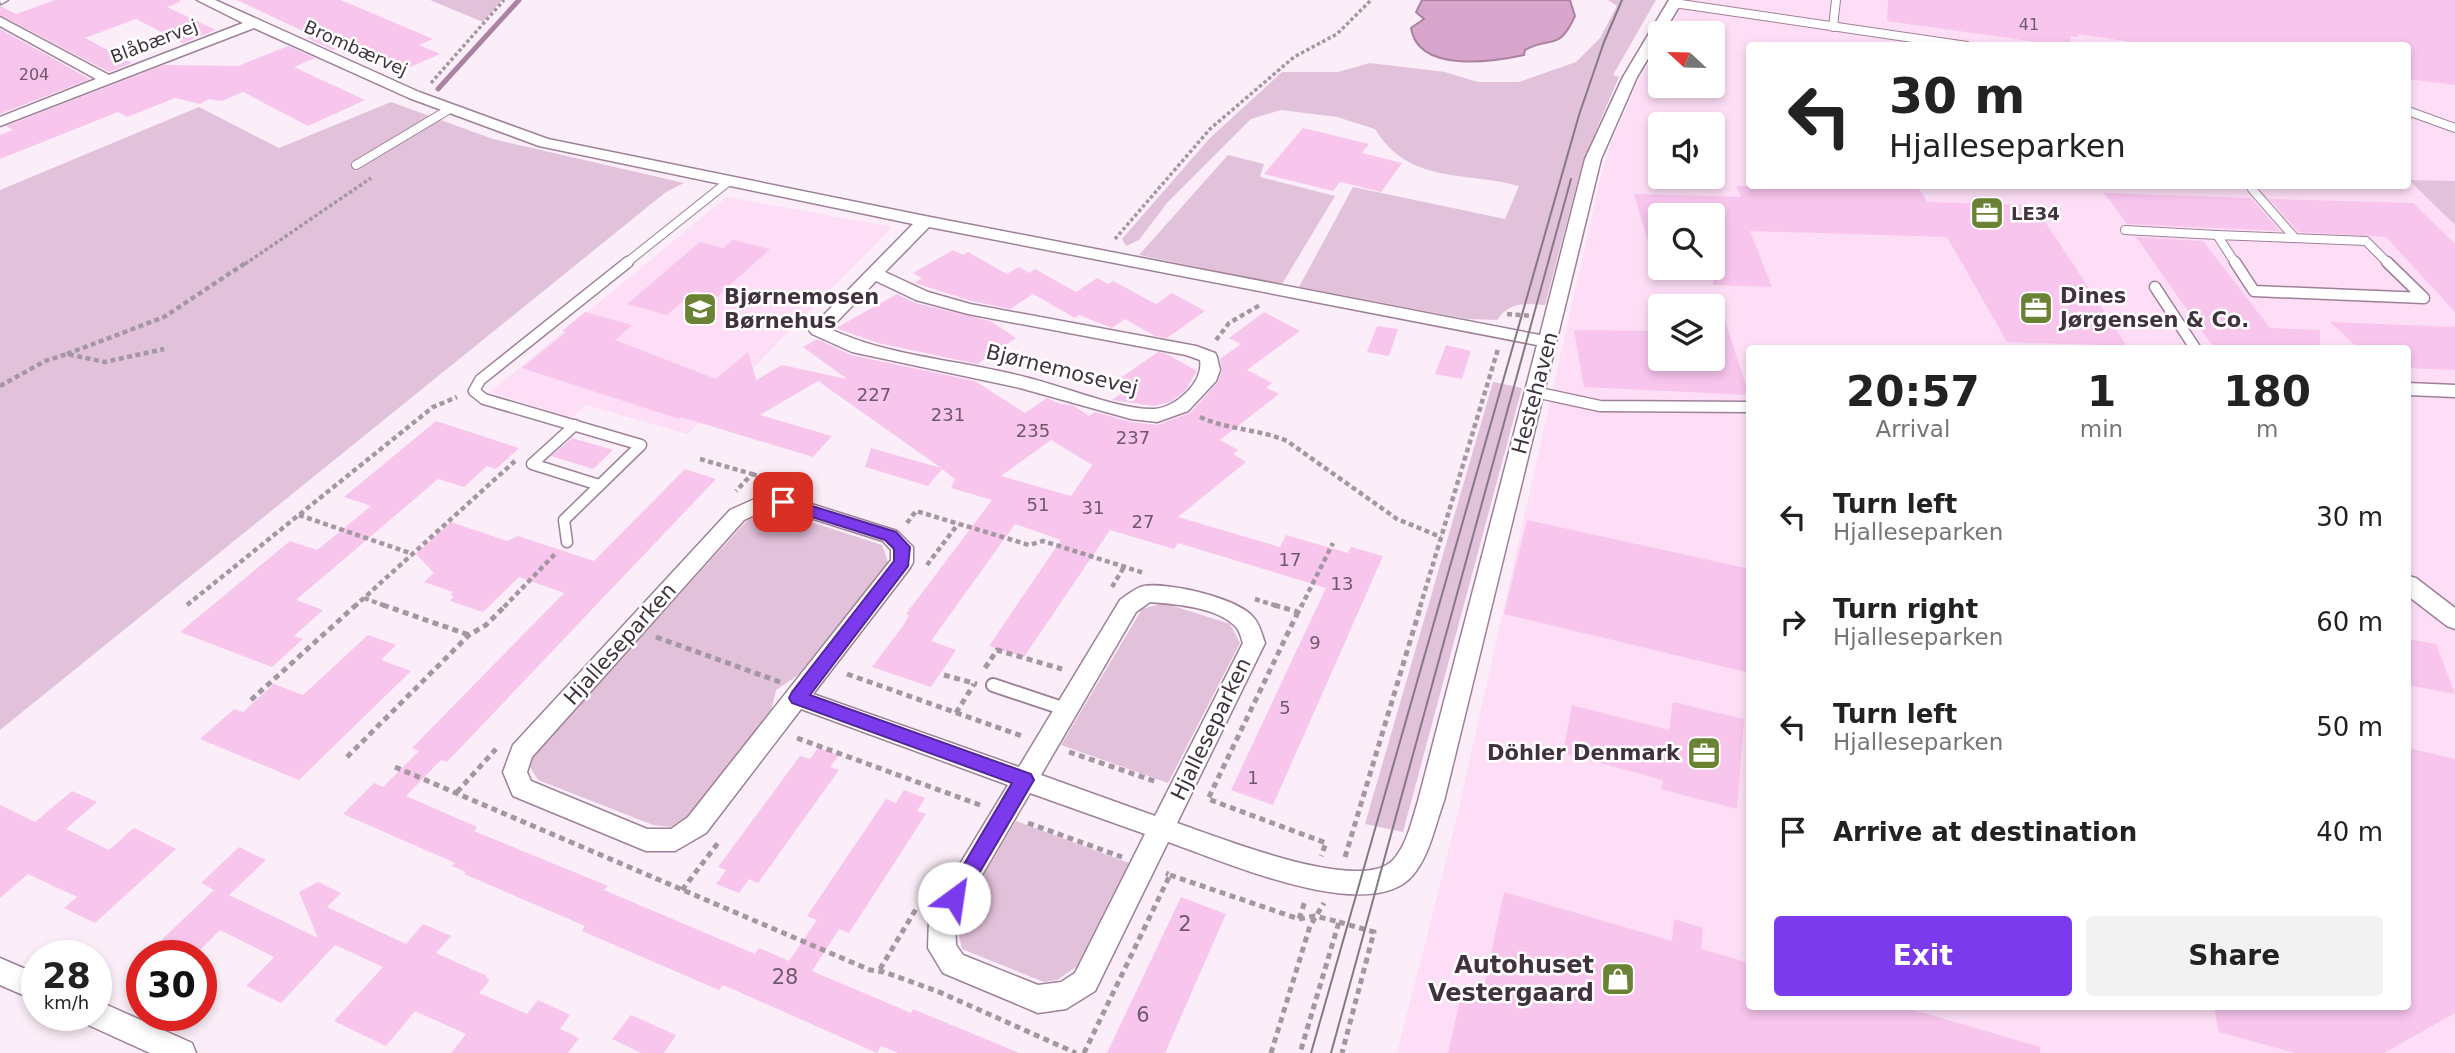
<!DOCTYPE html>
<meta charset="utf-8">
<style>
:root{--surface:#fff;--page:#f2f2f2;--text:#222;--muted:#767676;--accent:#7c3aed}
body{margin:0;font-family:"DejaVu Sans",sans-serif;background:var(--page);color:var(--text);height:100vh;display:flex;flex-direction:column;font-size:26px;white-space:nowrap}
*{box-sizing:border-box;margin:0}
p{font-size:23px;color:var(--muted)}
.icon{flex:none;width:38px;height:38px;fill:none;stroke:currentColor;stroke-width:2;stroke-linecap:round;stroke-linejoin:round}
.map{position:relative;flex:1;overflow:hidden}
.drawer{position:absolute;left:1746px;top:345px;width:665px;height:665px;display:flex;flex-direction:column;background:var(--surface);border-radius:7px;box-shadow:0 4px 10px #0003}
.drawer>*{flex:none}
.banner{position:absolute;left:1746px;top:42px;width:665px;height:147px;border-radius:7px;box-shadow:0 4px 10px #0003;background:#fff;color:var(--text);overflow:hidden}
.needle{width:46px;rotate:292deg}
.buttons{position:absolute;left:1648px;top:21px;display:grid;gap:14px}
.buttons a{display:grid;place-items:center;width:77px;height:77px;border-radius:7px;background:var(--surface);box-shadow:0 4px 10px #0003;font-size:35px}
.speed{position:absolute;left:21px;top:940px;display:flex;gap:14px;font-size:35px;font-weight:700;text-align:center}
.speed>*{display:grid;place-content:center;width:91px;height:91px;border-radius:50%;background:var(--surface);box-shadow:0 4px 10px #0003;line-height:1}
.speed small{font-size:18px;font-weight:400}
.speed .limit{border:10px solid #d22;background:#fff;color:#111}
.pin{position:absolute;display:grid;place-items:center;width:60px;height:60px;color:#fff;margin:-30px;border-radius:14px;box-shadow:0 4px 10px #0006}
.me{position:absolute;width:77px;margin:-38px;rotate:31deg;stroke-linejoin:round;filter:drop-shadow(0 0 5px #0008)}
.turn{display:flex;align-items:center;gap:24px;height:147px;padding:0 28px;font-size:32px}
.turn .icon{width:91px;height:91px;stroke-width:2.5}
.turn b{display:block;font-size:49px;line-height:60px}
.eta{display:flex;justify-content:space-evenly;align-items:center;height:119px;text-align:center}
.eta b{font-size:42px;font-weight:700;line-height:49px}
.action{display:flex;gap:14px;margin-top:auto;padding:14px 28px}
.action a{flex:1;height:80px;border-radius:7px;background:var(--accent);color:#fff;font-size:28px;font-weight:700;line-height:80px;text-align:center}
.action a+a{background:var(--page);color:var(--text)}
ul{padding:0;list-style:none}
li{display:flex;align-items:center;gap:21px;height:105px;padding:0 28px}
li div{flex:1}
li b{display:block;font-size:26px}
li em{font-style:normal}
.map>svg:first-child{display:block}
.built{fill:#fddef6;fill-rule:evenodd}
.green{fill:#e2c1db}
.water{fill:#d8a5cd;stroke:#aa83a2;stroke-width:2}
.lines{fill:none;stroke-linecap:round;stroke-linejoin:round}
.stream{stroke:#aa83a2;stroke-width:5}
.building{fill:#f8c5ed;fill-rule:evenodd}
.service-far2-casing{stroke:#9e8098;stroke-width:10}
.service-far1-casing{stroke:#9e8098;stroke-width:13}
.service-casing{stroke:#9e8098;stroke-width:16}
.minor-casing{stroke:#9e8098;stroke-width:3}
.path-far2{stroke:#a497a1;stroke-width:3.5;stroke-dasharray:3.5 2.5;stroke-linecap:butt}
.path-far1{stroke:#a497a1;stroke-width:4.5;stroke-dasharray:5 3.5;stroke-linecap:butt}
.path{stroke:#a497a1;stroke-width:5;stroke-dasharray:6 4.5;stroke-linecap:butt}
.service-far2{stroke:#fff;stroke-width:8}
.service-far1{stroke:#fff;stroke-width:10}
.service{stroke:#fff;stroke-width:12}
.minor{fill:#fff;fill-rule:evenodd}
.tram{stroke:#867983;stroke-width:2}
.route{fill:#7c3aed;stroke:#51269a;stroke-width:2}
.labels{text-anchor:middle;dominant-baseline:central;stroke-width:5;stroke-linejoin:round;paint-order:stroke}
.far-number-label{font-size:16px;fill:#6e5869}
.far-street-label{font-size:18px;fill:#40333d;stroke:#fff}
.far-poi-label{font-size:18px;font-weight:bold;fill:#40333d;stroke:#fff;text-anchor:start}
.number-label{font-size:18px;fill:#6e5869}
.poi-label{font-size:21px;font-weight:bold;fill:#40333d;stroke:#fff;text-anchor:start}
.street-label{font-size:21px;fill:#40333d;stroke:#fff}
.near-number-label{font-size:21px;fill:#6e5869}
.near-poi-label{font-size:24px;font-weight:bold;fill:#40333d;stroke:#fff;text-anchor:end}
</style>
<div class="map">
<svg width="2455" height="1053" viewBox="0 0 2455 1053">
<rect width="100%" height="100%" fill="#fbeef8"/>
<g class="built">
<path d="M1686 0H2455V1053H1397L1454 829 1601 175 1611 143 1640 78 1661 42V86H1713V33H1666ZM1750 46H2408V186H1750ZM1661 124H1713V177H1661ZM1661 215H1713V268H1661ZM1661 306H1713V359H1661ZM1750 348H2408V1006H1750Z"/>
<path d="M727 197 892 227 688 434 586 405 571 418 490 392Z"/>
</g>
<g class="green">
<path d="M430 0H502L483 22Z"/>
<path d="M1608 0H1656L1613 75 1619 77 1583 161 1545 305C1525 304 1510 301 1497 320L1468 319 1299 287 1353 187 1505 219 1519 186C1466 171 1409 185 1375 129L1337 117 1281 110 1251 119 1167 203 1139 240 1126 246 1122 239 1209 139 1282 72H1338L1370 63 1445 72 1478 82H1519L1576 62 1600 38 1617 6Z"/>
<path d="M391 102 493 139 684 183 666 192 0 730V190L199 107 279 148Z"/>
<path d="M1228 155 1264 164 1260 177 1335 196 1282 284 1139 255Z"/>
<path d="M2409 180 2455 181V225Z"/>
<path d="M1493 382 1522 388 1403 832 1365 824Z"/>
<path d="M774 510 882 545 888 562 801 673 776 690 771 712 689 815 670 827 653 825 538 780 530 767 532 757 750 517Z"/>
<path d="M1164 603 1230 624 1240 643 1168 783 1061 745 1142 609Z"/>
<path d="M1016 821 1129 863 1076 967 1057 980 1044 982 962 949 956 921Z"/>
</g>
<path class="water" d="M1422 0H1570L1575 16C1558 53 1552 35 1525 50L1524 55C1492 62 1418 73 1411 28L1424 19 1416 12Z"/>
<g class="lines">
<path class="stream" d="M438 89 519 0"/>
</g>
<g class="building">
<path d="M55 0H180V2L167 7 216 30 183 43 136 19 85 38 132 63 109 72 0 15V6L16 14Z"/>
<path d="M237 0H341L433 39 419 45 440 54 408 68 360 47 354 49 345 45 333 50 307 38 313 36Z"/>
<path d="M1888 0H2455V85L2408 79V46H2160L2078 34 2079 37 2070 36 2071 46H2066L1887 21Z"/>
<path d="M0 29 90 79 0 114Z"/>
<path d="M288 46 315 58 294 67 365 100 308 126 243 92 222 101 209 99 200 104 175 98 127 117 118 112 0 159V135L13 130 6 126 164 65 238 66Z"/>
<path d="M1303 128 1369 144 1362 153 1402 163 1381 192 1340 182 1333 191 1264 174Z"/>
<path d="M1736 186H1918L1927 202 2034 205 2127 346 2007 342 1947 237 1750 231 1772 287 1713 285V215H1661V265L1655 266 1634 194 1741 197Z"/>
<path d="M2104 193 2251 198 2280 231 2127 224Z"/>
<path d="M2269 199 2413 203 2455 244V312L2386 237 2298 232Z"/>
<path d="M2136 237 2203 241 2270 328 2320 330V348H2214Z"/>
<path d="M733 240 770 249 717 297 695 291 667 315 627 304 700 242 723 248Z"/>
<path d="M953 250 963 255 968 252 1007 274 1019 267 1029 273 1035 269 1076 292 1097 278 1108 284 1113 281 1156 304 1172 293 1205 311 1167 338 1155 336 1125 319 1112 328 1079 315 1075 318 1033 294 1010 309 971 301 915 283 922 278 913 273Z"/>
<path d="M897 294 915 303 990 321 1016 338 977 364 878 343 836 328Z"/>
<path d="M1718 299 1749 395 1584 387 1574 330 1661 331V359H1713V300Z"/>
<path d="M585 312 632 325 615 340 716 379 748 352 756 380 782 365 847 379 803 347 817 339 851 355 975 381 1025 413 1047 398 1060 404 1073 405 1089 416 1095 412 1131 422 1157 425 1190 413 1218 382 1222 371 1220 359 1241 344 1229 338 1264 312 1300 331 1247 370 1272 383 1266 388 1279 394 1220 440 1238 450 1233 454 1246 462 1178 517 1280 547 1286 535 1348 553 1351 547 1383 556 1273 805 1231 790 1326 588 1178 543 1174 549 1110 530 1024 657 989 646 1061 540 1015 524 931 641 956 650 931 687 872 667 903 626 909 615 906 614 992 500 951 488 955 479 942 469 928 486 865 467 871 448 941 468 818 381 760 415 832 436 813 457 681 417 679 419 522 368 566 332 562 331ZM1051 440 1092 465 1071 496 1001 476Z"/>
<path d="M2330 322 2455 327V370L2408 368V348H2358Z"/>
<path d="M1377 326 1398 329 1389 356 1367 352Z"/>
<path d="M1446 345 1471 351 1462 379 1435 374Z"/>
<path d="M1158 352 1167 354 1197 371 1185 391 1170 402 1154 406 1112 400 1127 389 1116 381Z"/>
<path d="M436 421 519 448 496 469 487 466 464 487 438 479 296 600 323 610 294 636 303 639 272 667 180 632 290 541 317 550 332 538 371 506 344 497Z"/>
<path d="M572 438 613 450 593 469 551 456Z"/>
<path d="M685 469 716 479 447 762 441 760 406 796 477 827 474 831 608 886 604 890 755 954 759 948 789 961 817 920 807 916 886 799 896 803 904 790 925 798 917 811 926 814 849 933 839 929 812 971 911 1013 913 1009 1019 1053H898L881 1046 877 1053 723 985 719 990 582 931 585 926 464 874 466 872 452 866 455 863 343 814 374 783 383 787 419 751 412 748 564 593 519 577 483 612 450 601 454 596 450 595 453 592 424 582 434 573 416 554 451 522 507 541 518 536 594 561Z"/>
<path d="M1527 520 1750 569V673L1504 614Z"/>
<path d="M368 635 396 645 381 660 411 671 299 780 200 739 234 709 243 712 274 684 303 695Z"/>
<path d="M2408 639 2436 644 2455 694 2408 685Z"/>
<path d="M1673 702 1744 719 1737 809 1661 789 1663 780 1563 753 1572 705 1669 730Z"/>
<path d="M818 748 839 755 830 767 839 770 758 883 749 879 739 893 716 884 726 870 718 867 800 756 810 759Z"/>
<path d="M2408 748 2455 759V1013L2384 1053H2295L2219 1032 2214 1006H2408Z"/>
<path d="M72 791 97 802 66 829 109 850 134 828 176 849 95 923 64 908 77 897 28 874 0 898V805L35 822Z"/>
<path d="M239 847 266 860 229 895 318 938 299 892 318 882 341 893 327 907 406 944 423 924 451 936 436 953 487 976 486 978 490 980 479 993 527 1014 538 1000 570 1015 560 1029 579 1038 568 1053H451L466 1034 415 1011 386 1046 334 1021 383 967 335 945 281 1003 246 986 274 957 220 930 194 956H173L155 946 214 890 201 883Z"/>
<path d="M1504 892 1672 941 1674 919 1703 928 1701 949 1750 963V1006H1900L2040 1047V1053H1448L1461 996 1481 1002Z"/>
<path d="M1181 897 1226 914 1165 1053H1107Z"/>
<path d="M631 1015 676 1035 664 1053H641L612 1039Z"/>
</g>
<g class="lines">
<g class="service-far2-casing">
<g id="service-far2">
<path d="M1674 3 1967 46"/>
<path d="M1833 27 1836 0"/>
<path d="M2408 111 2455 128"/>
<path d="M356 165 448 110"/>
<path d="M2252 189 2294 237"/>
<path d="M2125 230 2217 235"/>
<path d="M625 264 729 181"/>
<path d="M2236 264 2217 235 2366 241 2389 264"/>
</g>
</g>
<g class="service-far1-casing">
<g id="service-far1">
<path d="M2235 262 2254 291 2424 298 2387 262"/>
<path d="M2155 287 2195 348"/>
<path d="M1535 392 1600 406 1750 407"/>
<path d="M575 425 532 464 599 485"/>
<path d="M567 542 564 520 641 445 484 399 474 391 480 380 628 262"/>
</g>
</g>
<g class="service-casing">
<path id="service" d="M993 685 1068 710"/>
</g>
<g class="minor-casing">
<g id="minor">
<path d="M0 0H8L1 4Z"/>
<path d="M197 0H215L419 92 548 139 925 216 1540 335 1585 159 1623 77 1669 0H1683L1637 77 1601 159 1444 801C1435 825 1430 855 1413 875 1370 927 1221 860 1168 842L1095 991 1066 1009 1038 1013 943 973 928 948 929 919 932 910 1008 785 801 709 706 833 675 851H646L513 796 503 772 513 745 730 510 759 497 783 495 897 531 913 547V562L910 568 813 694 1019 767 1120 600C1127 595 1135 588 1144 586 1168 582 1239 598 1254 618 1260 625 1262 635 1265 643L1177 823C1219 837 1360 895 1393 860 1407 845 1412 820 1418 801L1537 345 929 227 885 272 928 292 970 304 1196 346 1215 353 1217 357 1220 370 1216 381 1188 411 1157 422 1131 419 1020 388 852 352 812 334 809 330 913 224 539 146 409 98 254 28 0 126V117L96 79 0 26V17L109 75 243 23ZM876 281 916 300 968 314 1186 355 1200 360C1204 382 1176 408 1154 409 1123 411 1059 385 1025 377 961 360 890 357 830 329ZM782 509 883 541 891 550V560L688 817 671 829H647L531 781 527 772 532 757 744 520 763 511ZM1150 602C1175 604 1218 607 1236 627 1240 631 1241 638 1243 643L1155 816 1041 775 1136 612ZM1030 793 1145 834 1075 973 1061 982 1038 985 963 955 956 945 955 921Z"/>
<path d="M2408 383 2455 385V397L2408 395Z"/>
<path d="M2408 576 2416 578 2455 608V629L2447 626 2408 596Z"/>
<path d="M0 958 37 974V1001L0 985Z"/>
<path d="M96 1000 192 1043 196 1053H150L86 1024 82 1015H96Z"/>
</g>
</g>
<g class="path-far2">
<path d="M431 83 504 0"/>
<path d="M1115 239 1210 129 1294 57 1337 34 1371 0"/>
<path d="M245 264 371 178"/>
</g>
<g class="path-far1">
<path d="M1507 314 1532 316"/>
<path d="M1216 340 1229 323 1260 305"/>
<path d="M67 354 164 317 247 262"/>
<path d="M0 386 45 361 67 354 105 362 164 349"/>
<path d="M1200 417C1228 430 1259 429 1287 441L1397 519 1441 537"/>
<path d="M700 459 752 474 736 491"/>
<path d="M752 474 775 481"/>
<path d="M299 515 413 554"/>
<path d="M907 523 916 511 1029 545 1043 541 1144 573"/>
<path d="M927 565 958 524"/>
<path d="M1112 587 1124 567"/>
<path d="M364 598 388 607"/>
<path d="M1255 599 1280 607"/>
<path d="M187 605 433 407 457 397"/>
<path d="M354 607 515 461"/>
<path d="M504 607 556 553"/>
<path d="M1301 607 1333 543"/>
<path d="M1420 607 1498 349"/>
</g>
<g class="path">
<path d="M383 605 469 635"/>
<path d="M1274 605 1298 612 1302 605"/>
<path d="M1298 612 1208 799 1326 843 1321 856"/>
<path d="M656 637 780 682"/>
<path d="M985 668 997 650 1062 669"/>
<path d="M847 674 1025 737"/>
<path d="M944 675 977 684"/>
<path d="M251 700 356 605"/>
<path d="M956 713 974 684"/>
<path d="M797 738 980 805"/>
<path d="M1069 752 1157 782"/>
<path d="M347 757 469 635 486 625 506 605"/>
<path d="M395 767 870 970 884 972 937 991 1076 1053"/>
<path d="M457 792 496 749"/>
<path d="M1028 823 1122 857"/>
<path d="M1345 857 1421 605"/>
<path d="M1170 875 1299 919 1305 901"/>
<path d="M682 890 718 843"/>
<path d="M1299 919 1315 916 1339 922 1300 1053"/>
<path d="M1339 922 1374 932 1342 1053"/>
<path d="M880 969 916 909"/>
<path d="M1084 1053 1170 875 1166 873"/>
<path d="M1271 1053 1310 926 1324 903"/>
</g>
<use href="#service-far2" class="service-far2"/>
<use href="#service-far1" class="service-far1"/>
<use href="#service" class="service"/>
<use href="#minor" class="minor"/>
<g class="tram">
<path d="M1311 1053 1579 115 1604 42 1622 0"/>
<path d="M1331 1053 1571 179"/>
</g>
</g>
<path class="route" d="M783 497 896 532 910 547 908 566 810 695 1031 774 1034 780 961 904 954 907 947 904 944 898 1012 783 792 703 789 698 792 692 894 561V549L885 540 777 506 775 502 777 499Z"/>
<defs>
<g id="office-square" transform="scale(1.75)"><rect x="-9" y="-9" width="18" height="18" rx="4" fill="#6a8234" stroke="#fff"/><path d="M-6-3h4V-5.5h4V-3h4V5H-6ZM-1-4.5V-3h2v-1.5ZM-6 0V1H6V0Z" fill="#fff"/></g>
<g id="school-square" transform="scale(1.75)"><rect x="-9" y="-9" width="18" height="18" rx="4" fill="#6a8234" stroke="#fff"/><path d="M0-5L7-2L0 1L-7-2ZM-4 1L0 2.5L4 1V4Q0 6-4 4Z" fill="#fff"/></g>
<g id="shop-square" transform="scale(1.75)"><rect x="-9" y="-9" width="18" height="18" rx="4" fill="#6a8234" stroke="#fff"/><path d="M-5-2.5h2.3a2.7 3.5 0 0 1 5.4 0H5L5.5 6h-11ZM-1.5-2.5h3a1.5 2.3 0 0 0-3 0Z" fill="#fff"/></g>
</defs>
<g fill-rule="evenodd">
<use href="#office-square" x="1987" y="213"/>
<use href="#office-square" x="2036" y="308"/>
<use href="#school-square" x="700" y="309"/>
<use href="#office-square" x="1704" y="753"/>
<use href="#shop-square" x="1618" y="979"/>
</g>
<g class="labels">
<g class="far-number-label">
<text x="2029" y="24">41</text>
<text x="34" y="74">204</text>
</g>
<g class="far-street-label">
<text transform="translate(154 41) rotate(-21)">Blåbærvej</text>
<text transform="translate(356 48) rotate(24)">Brombærvej</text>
</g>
<g class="far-poi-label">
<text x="2011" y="213">LE34</text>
</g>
<g class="number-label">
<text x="874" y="394">227</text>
<text x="948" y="414">231</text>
<text x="1033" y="430">235</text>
<text x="1133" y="437">237</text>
<text x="1038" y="504">51</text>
<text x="1093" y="507">31</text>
<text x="1143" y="521">27</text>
<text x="1290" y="559">17</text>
<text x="1342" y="583">13</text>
<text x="1315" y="642">9</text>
<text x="1285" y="707">5</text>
<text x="1253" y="777">1</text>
</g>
<g class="poi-label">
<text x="2060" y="296">Dines<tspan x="2060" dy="24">Jørgensen &amp; Co.</tspan></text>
<text x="724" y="297">Bjørnemosen<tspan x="724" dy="24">Børnehus</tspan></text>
<text x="1680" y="753" text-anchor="end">Döhler Denmark</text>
</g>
<g class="street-label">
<text transform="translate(1062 370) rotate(14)">Bjørnemosevej</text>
<text transform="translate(1535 393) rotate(-75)">Hestehaven</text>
<text transform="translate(620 644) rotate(-48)">Hjalleseparken</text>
<text transform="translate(1211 729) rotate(-64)">Hjalleseparken</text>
</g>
<g class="near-number-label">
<text x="1185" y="924">2</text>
<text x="785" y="977">28</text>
<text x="1143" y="1015">6</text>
</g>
<g class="near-poi-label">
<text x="1594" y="965">Autohuset<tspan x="1594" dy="28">Vestergaard</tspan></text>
</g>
</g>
</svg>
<div class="buttons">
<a><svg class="needle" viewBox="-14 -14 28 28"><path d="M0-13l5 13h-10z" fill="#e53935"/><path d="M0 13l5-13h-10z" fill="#767676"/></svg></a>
<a><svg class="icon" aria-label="sound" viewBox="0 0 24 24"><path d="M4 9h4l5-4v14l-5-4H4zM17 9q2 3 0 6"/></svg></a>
<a><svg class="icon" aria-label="search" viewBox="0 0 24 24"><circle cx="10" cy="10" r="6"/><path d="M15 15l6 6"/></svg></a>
<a><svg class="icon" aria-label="layers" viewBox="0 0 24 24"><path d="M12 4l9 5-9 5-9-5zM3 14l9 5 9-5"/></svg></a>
</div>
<div class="speed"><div>28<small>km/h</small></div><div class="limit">30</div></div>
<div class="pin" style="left:783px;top:502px;background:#d93025"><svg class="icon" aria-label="arrive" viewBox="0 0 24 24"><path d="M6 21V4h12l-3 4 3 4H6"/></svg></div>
<svg class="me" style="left:954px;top:898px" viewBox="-20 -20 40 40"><circle r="19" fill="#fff"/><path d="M0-13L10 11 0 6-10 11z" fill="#7c3aed"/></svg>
<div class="banner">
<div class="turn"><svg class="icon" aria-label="left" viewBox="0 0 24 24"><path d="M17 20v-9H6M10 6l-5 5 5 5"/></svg><div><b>30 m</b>Hjalleseparken</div></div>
</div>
<section class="drawer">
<div class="eta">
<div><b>20:57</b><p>Arrival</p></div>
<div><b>1</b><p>min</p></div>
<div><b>180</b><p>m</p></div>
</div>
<ul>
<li><svg class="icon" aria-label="left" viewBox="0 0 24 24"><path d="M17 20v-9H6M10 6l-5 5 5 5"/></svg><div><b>Turn left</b><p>Hjalleseparken</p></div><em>30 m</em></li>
<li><svg class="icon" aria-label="right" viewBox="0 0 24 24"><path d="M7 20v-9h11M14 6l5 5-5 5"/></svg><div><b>Turn right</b><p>Hjalleseparken</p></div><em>60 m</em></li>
<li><svg class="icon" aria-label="left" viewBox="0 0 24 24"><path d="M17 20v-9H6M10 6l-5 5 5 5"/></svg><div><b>Turn left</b><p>Hjalleseparken</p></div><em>50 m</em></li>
<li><svg class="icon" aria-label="arrive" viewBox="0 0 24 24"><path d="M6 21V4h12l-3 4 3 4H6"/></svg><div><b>Arrive at destination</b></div><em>40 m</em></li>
</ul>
<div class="action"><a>Exit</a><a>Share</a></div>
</section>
</div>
